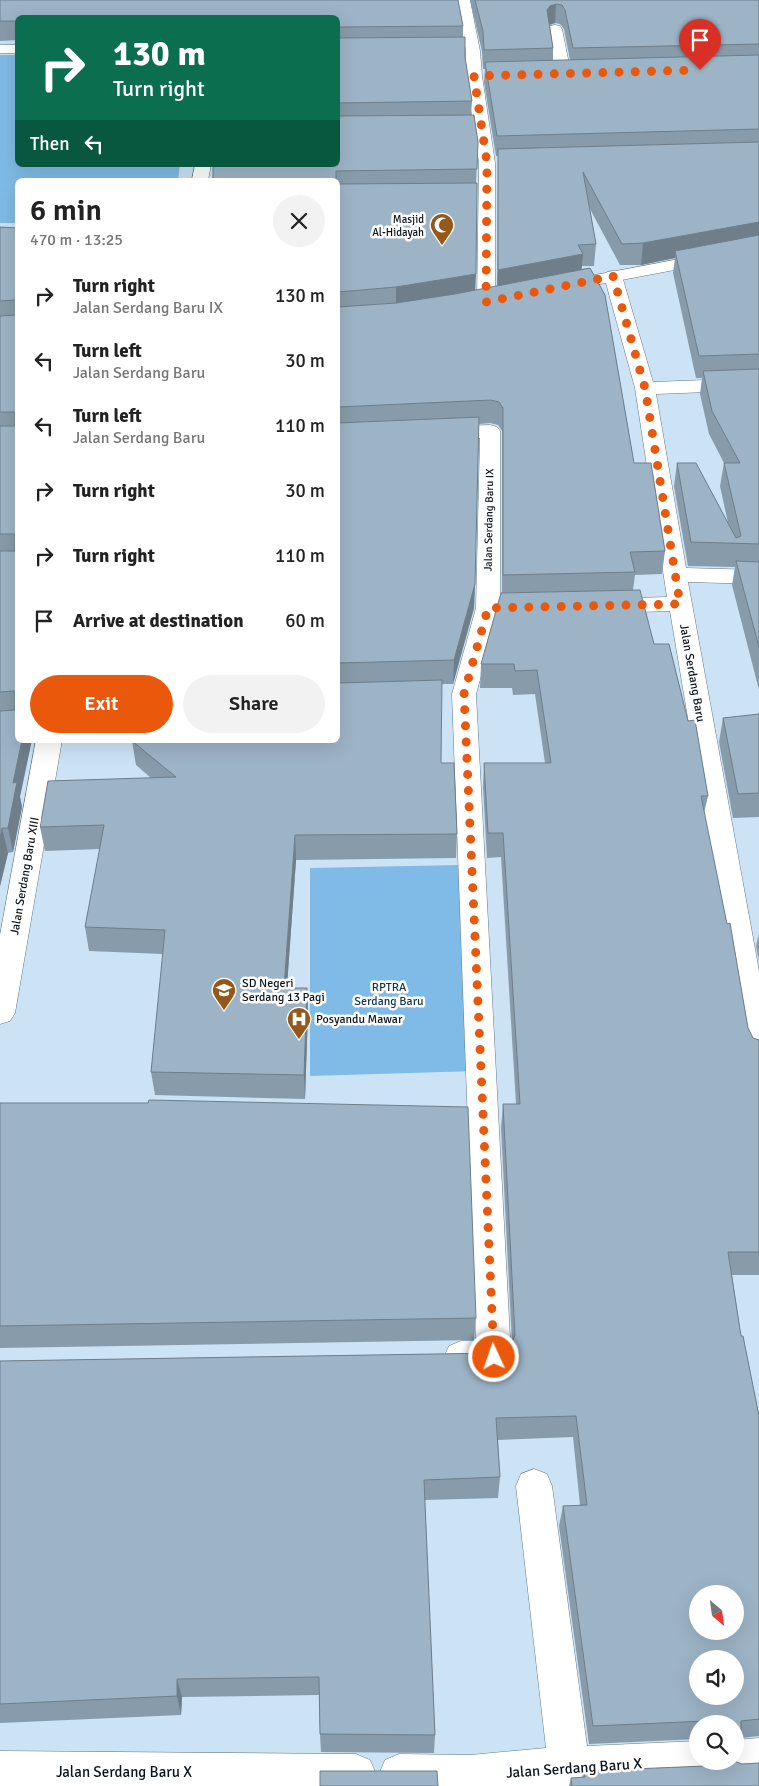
<!DOCTYPE html>
<meta charset="utf-8">
<style>
:root{--surface:#fff;--page:#f2f2f2;--text:#222;--muted:#767676;--accent:#ea580c}
body{margin:0;font-family:Signika,sans-serif;background:var(--page);color:var(--text);height:100vh;display:flex;flex-direction:column;font-size:19px;white-space:nowrap}
*{box-sizing:border-box;margin:0}
p{font-size:16px;color:var(--muted)}
.icon{flex:none;width:28px;height:28px;fill:none;stroke:currentColor;stroke-width:2;stroke-linecap:round;stroke-linejoin:round}
.map{position:relative;flex:1;overflow:hidden}
.side{position:absolute;left:15px;top:178px;width:325px;height:565px;display:flex;flex-direction:column;background:var(--surface);border-radius:8px;box-shadow:0 5px 20px #0002}
.side>*{flex:none}
.banner{position:absolute;left:15px;top:15px;width:325px;height:152px;border-radius:8px;box-shadow:0 5px 20px #0002;background:#0b6e4f;color:#fff;overflow:hidden}
.needle{width:32px;rotate:151deg}
.tools{position:absolute;left:689px;top:1585px;display:grid;gap:10px}
.tools a{display:grid;place-items:center;width:55px;height:55px;border-radius:50%;background:var(--surface);box-shadow:0 5px 20px #0002;font-size:25px}
.pin{position:absolute;display:grid;place-items:center;width:42px;height:42px;color:#fff;margin:-51px -21px;border-radius:50% 50% 50% 0;rotate:-45deg;box-shadow:0 0 5px #0007}
.pin .icon{rotate:45deg}
.me{position:absolute;width:55px;margin:-28px;rotate:357deg;stroke-linejoin:round;filter:drop-shadow(0 0 4px #0008)}
.turn{display:flex;align-items:center;gap:18px;height:105px;padding:0 15px;font-size:22px}
.turn .icon{width:65px;height:65px;stroke-width:2.5}
.turn b{display:block;font-size:35px;line-height:42px}
.then{display:flex;align-items:center;height:48px;padding:0 15px;background:#0003;gap:10px;font-size:19px}
.round{display:grid;place-items:center;flex:none;width:52px;height:52px;border-radius:26px;background:var(--page)}
.overview{display:flex;align-items:center;justify-content:space-between;height:85px;padding:0 15px}
h1{font-size:30px;font-weight:600;line-height:38px}
.action{display:flex;gap:10px;margin-top:auto;padding:10px 15px}
.action a{flex:1;height:58px;border-radius:30px;background:var(--accent);color:#fff;font-size:20px;font-weight:600;line-height:58px;text-align:center}
.action a+a{background:var(--page);color:var(--text)}
ul{padding:0;list-style:none}
li{display:flex;align-items:center;gap:15px;height:65px;padding:0 15px}
li div{flex:1}
li b{display:block;font-size:19px}
li em{font-style:normal}
.map>svg:first-child{display:block}
.green{fill:#80bae6}
.lines{fill:none;stroke-linecap:round;stroke-linejoin:round}
.service-casing{stroke:#637889;stroke-width:1}
.minor-casing{stroke:#637889;stroke-width:1}
.tertiary-casing{stroke:#637889;stroke-width:1}
.service{fill:#fff;fill-rule:evenodd}
.minor{fill:#fff;fill-rule:evenodd}
.tertiary{fill:#fff;fill-rule:evenodd}
.wall{fill:#879baa;fill-rule:evenodd}
.shaded-wall{fill:#6e7e8b}
.building{fill:#9db4c6;stroke:#6e7e8b;fill-rule:evenodd}
.route{stroke:#ea580c;stroke-width:9;stroke-dasharray:0 16.2}
.labels{text-anchor:middle;dominant-baseline:central;stroke-width:5;stroke-linejoin:round;paint-order:stroke}
.far-poi-label{font-size:11px;fill:#0c141b;stroke:#fff;text-anchor:end}
.far-street-label{font-size:11px;fill:#0c141b;stroke:#fff}
.street-label{font-size:12px;fill:#0c141b;stroke:#fff}
.poi-label{font-size:12px;fill:#0c141b;stroke:#fff;text-anchor:start}
.park-label{font-size:12px;fill:#11354c;stroke:#fff}
.near-street-label{font-size:15px;fill:#0c141b;stroke:#fff}
</style>
<div class="map">
<svg width="759" height="1786" viewBox="0 0 759 1786">
<rect width="100%" height="100%" fill="#cbe3f5"/>
<g class="green">
<path d="M0 55H17L18 165H180L178 180H18L17 223H0Z"/>
<path d="M460 865 476 1071 310 1076V868Z"/>
</g>
<g class="lines">
<g class="service-casing">
<path id="service" d="M555 25 560 26 562 29 571 74 568 77H558L555 74 548 29 550 26Z"/>
</g>
<g class="minor-casing">
<g id="minor">
<path d="M456 0H470L480 51 482 76 495 163V302L493 306 486 308 479 306 477 302 479 163 466 76V51Z"/>
<rect x="0" y="45" width="18" height="8"/>
<path d="M195 165H211L208 180H192Z"/>
<path d="M613 271 619 272 622 276 653 382 759 378V390L656 394 686 568 759 570V584L688 582 759 971V1064L748 1060 744 1052 670 611 607 613 599 611 595 606 599 601 607 599 667 597 635 388 604 276 607 272Z"/>
<path d="M490 425 497 427 500 431V608L476 694 511 1357 506 1368C488 1375 467 1375 449 1368L444 1357 449 1346 461 1341H476L452 694 476 608 480 438 441 439 434 437 431 433 434 429 441 427Z"/>
<path d="M36 740H62L15 1013 10 1021 0 1024V935Z"/>
<path d="M534 1469 547 1474 552 1486 587 1746 698 1741V1761H735V1740L759 1738V1778L735 1780 721 1774 717 1765 712 1775 698 1781 598 1786H384L379 1774 385 1760 399 1754 470 1755 546 1748 516 1486 521 1474Z"/>
<path d="M0 1751 356 1754 370 1760 376 1774 371 1786H0Z"/>
</g>
</g>
<g class="tertiary-casing">
<path id="tertiary" d="M759 244V254L558 292 552 291 549 287 552 283 558 282Z"/>
</g>
<use href="#service" class="service"/>
<use href="#minor" class="minor"/>
<use href="#tertiary" class="tertiary"/>
</g>
<g class="wall">
<path d="M0 0H458L463 26V38L465 37V57L472 101 471 115H474L478 142 476 183 475 290 497 286 498 156H496L484 82 485 69H483L482 51 470 0H759V690L732 585 735 567 688 566 674 486 677 463H696L728 523 720 486 724 463 709 434 700 394 702 378H696L673 273 675 258 641 265H620L590 209 596 244 594 266H582L581 269 590 268 605 295 634 463H651L665 551 662 574 635 575 633 590H640L654 644H669L688 721 695 720 708 796 704 813 727 924 730 923 748 1028 753 1038 759 1040V1275H732L741 1336H743L759 1416V1736L741 1738V1742L735 1755V1724H698V1739L589 1744 559 1526 563 1506 580 1505 573 1437 498 1440 500 1477 498 1498 425 1500 435 1735 434 1753 321 1752 320 1734 319 1695 182 1697 181 1715 0 1723V1361L496 1353 510 1347 512 1342 501 1128 503 1104H516L501 857 487 858 483 787 484 763H545L535 694 513 695 512 688H480L481 664 501 593H502V431L498 425 490 423 479 424 474 608 453 684H441V763H454L457 834 456 858 296 860 287 988H307L308 1012 305 1099 155 1095 151 1072 163 954 89 951 85 927 100 849 45 851 40 827 48 781 151 778 136 765 132 741 134 740H338V180H213V165H338V18H18V40L0 41ZM555 23 560 24 564 29 570 60H553V48L550 25ZM698 1594H735V1631H698ZM698 1659H735V1696H698Z"/>
<path d="M0 227 18 228 20 797 22 807 13 852 8 853 0 886Z"/>
<path d="M759 714V817L733 818 719 742 723 718Z"/>
<path d="M759 934V961L756 946Z"/>
<path d="M0 1103 476 1318 474 1340 0 1348Z"/>
<path d="M705 1766 759 1786H569L571 1778 582 1777 584 1771Z"/>
</g>
<g class="shaded-wall">
<path d="M556 4 555 23 548 25 547 10 550 6Z"/>
<path d="M759 222V243L675 251V258L641 265 643 243Z"/>
<path d="M583 254 581 276 497 292 498 270Z"/>
<path d="M476 274 475 296 396 309V287Z"/>
<path d="M475 584 474 608 453 684 454 660Z"/>
<path d="M22 740H32L20 797 22 807 13 852 8 828 13 783Z"/>
<path d="M2 828 8 853 0 886V838Z"/>
<path d="M295 835 296 860 285 1012 284 988Z"/>
<path d="M307 988 308 1012 305 1099 304 1075Z"/>
<path d="M177 1679 182 1697 181 1715 177 1696Z"/>
</g>
<g class="building">
<path d="M0 0H458L463 26 338 27V18H18V21H0Z"/>
<path d="M475 0H759V44L573 48 565 10 562 5 556 4 550 6 547 10 553 48 484 50 483 31Z"/>
<path d="M465 37V57L472 101 338 103V38Z"/>
<path d="M759 55V129L497 136 485 62Z"/>
<path d="M474 115 478 142 477 169 336 171V180H213V165H338V116Z"/>
<path d="M759 142V222L643 243 622 244 583 172 596 244 578 245 583 254 498 270V149Z"/>
<path d="M477 183 476 274 396 287 338 292V184Z"/>
<path d="M0 227 18 228V740H22L13 783 17 782 8 828H2L0 838V711L15 710V691L0 692V551H15V534H0V426H15V412H0V316L16 315V300L0 301Z"/>
<path d="M759 235V354L699 356 675 251Z"/>
<path d="M590 268 605 295 634 463H651L665 551 630 552 635 572 503 575V408L499 402 491 400 338 407V307L396 303 455 294Z"/>
<path d="M759 369V544L691 542 677 463H696L736 538 741 536 724 463H740L712 411 703 371Z"/>
<path d="M479 417 475 584 454 660 338 663V423Z"/>
<path d="M736 561 759 562V647Z"/>
<path d="M640 590 654 644H669L688 721 695 720 708 796H701L727 924 730 923 748 1028 753 1038 759 1040V1252H728L741 1336H743L759 1416V1719L741 1721V1742H735V1724H707L705 1721 593 1726 563 1506 587 1505 576 1416 496 1418 500 1477 424 1480 435 1735 320 1734 319 1677 177 1679V1696L0 1704V1361L496 1353 510 1347 515 1335 503 1104H520L503 833H488L484 763H551L537 670 515 671 514 664H481L501 593ZM698 1594H735V1631H698ZM698 1659H735V1696H698Z"/>
<path d="M442 680 441 763H454L457 834 295 835 284 988H307L304 1075 151 1072 165 930 85 927 104 825 40 827 48 781 176 777 132 741 134 740H338V683Z"/>
<path d="M759 714V793L738 794 723 718Z"/>
<path d="M149 1100 468 1107 476 1318 0 1326V1103H148Z"/>
<path d="M715 1761H734L742 1764 759 1763V1786H572L571 1778 585 1777 584 1771 705 1766Z"/>
<path d="M320 1771H437L438 1786H320Z"/>
</g>
<g class="lines">
<path class="route" d="M494 1357 464 694 488 608 680 604 645 388 613 276 486 302 487 163 474 76 700 70"/>
</g>
<defs>
<g id="mosque-pin" transform="scale(1.25)"><path d="M0 17L-7.5 6A9.5 9.5 0 1 1 7.5 6Z" fill="#95581a" stroke="#fff"/><path d="M3.5-4.9A6 6 0 1 0 3.5 4.9A5 5 0 1 1 3.5-4.9Z" fill="#fff"/></g>
<g id="school-pin" transform="scale(1.25)"><path d="M0 17L-7.5 6A9.5 9.5 0 1 1 7.5 6Z" fill="#95581a" stroke="#fff"/><path d="M0-5L7-2L0 1L-7-2ZM-4 1L0 2.5L4 1V4Q0 6-4 4Z" fill="#fff"/></g>
<g id="hospital-pin" transform="scale(1.25)"><path d="M0 17L-7.5 6A9.5 9.5 0 1 1 7.5 6Z" fill="#95581a" stroke="#fff"/><path d="M-5-5h3v3.5h4V-5h3V5h-3V1.5h-4V5h-3Z" fill="#fff"/></g>
</defs>
<g fill-rule="evenodd">
<use href="#mosque-pin" x="442" y="225"/>
<use href="#school-pin" x="224" y="990"/>
<use href="#hospital-pin" x="299" y="1019"/>
</g>
<g class="labels">
<g class="far-poi-label">
<text x="424" y="219">Masjid<tspan x="424" dy="13">Al-Hidayah</tspan></text>
</g>
<g class="far-street-label">
<text transform="translate(489 520) rotate(-89)">Jalan Serdang Baru IX</text>
</g>
<g class="street-label">
<text transform="translate(692 673) rotate(80)">Jalan Serdang Baru</text>
<text transform="translate(25 876) rotate(-80)">Jalan Serdang Baru XIII</text>
</g>
<g class="poi-label">
<text x="242" y="983">SD Negeri<tspan x="242" dy="14">Serdang 13 Pagi</tspan></text>
<text x="316" y="1019">Posyandu Mawar</text>
</g>
<g class="park-label">
<text x="389" y="987">RPTRA<tspan x="389" dy="14">Serdang Baru</tspan></text>
</g>
<g class="near-street-label">
<text transform="translate(574 1768) rotate(-4)">Jalan Serdang Baru X</text>
<text x="124" y="1772">Jalan Serdang Baru X</text>
</g>
</g>
</svg>
<div class="tools">
<a><svg class="needle" viewBox="-14 -14 28 28"><path d="M0-13l5 13h-10z" fill="#e53935"/><path d="M0 13l5-13h-10z" fill="#767676"/></svg></a>
<a><svg class="icon" aria-label="sound" viewBox="0 0 24 24"><path d="M4 9h4l5-4v14l-5-4H4zM17 9q2 3 0 6"/></svg></a>
<a><svg class="icon" aria-label="search" viewBox="0 0 24 24"><circle cx="10" cy="10" r="6"/><path d="M15 15l6 6"/></svg></a>
</div>
<div class="pin" style="left:700px;top:70px;background:#d93025"><svg class="icon" aria-label="arrive" viewBox="0 0 24 24"><path d="M6 21V4h12l-3 4 3 4H6"/></svg></div>
<svg class="me" style="left:494px;top:1357px" viewBox="-20 -20 40 40"><circle r="17" fill="#ea580c" stroke="#fff" stroke-width="3"/><path d="M0-11L8 9 0 5-8 9z" fill="#fff"/></svg>
<div class="banner">
<div class="turn"><svg class="icon" aria-label="right" viewBox="0 0 24 24"><path d="M7 20v-9h11M14 6l5 5-5 5"/></svg><div><b>130 m</b>Turn right</div></div>
<div class="then">Then<svg class="icon" aria-label="left" viewBox="0 0 24 24"><path d="M17 20v-9H6M10 6l-5 5 5 5"/></svg></div>
</div>
<section class="side">
<div class="overview"><div><h1>6 min</h1><p>470 m · 13:25</p></div><a class="round"><svg class="icon" aria-label="close" viewBox="0 0 24 24"><path d="M6 6l12 12M18 6L6 18"/></svg></a></div>
<ul>
<li><svg class="icon" aria-label="right" viewBox="0 0 24 24"><path d="M7 20v-9h11M14 6l5 5-5 5"/></svg><div><b>Turn right</b><p>Jalan Serdang Baru IX</p></div><em>130 m</em></li>
<li><svg class="icon" aria-label="left" viewBox="0 0 24 24"><path d="M17 20v-9H6M10 6l-5 5 5 5"/></svg><div><b>Turn left</b><p>Jalan Serdang Baru</p></div><em>30 m</em></li>
<li><svg class="icon" aria-label="left" viewBox="0 0 24 24"><path d="M17 20v-9H6M10 6l-5 5 5 5"/></svg><div><b>Turn left</b><p>Jalan Serdang Baru</p></div><em>110 m</em></li>
<li><svg class="icon" aria-label="right" viewBox="0 0 24 24"><path d="M7 20v-9h11M14 6l5 5-5 5"/></svg><div><b>Turn right</b></div><em>30 m</em></li>
<li><svg class="icon" aria-label="right" viewBox="0 0 24 24"><path d="M7 20v-9h11M14 6l5 5-5 5"/></svg><div><b>Turn right</b></div><em>110 m</em></li>
<li><svg class="icon" aria-label="arrive" viewBox="0 0 24 24"><path d="M6 21V4h12l-3 4 3 4H6"/></svg><div><b>Arrive at destination</b></div><em>60 m</em></li>
</ul>
<div class="action"><a>Exit</a><a>Share</a></div>
</section>
</div>
